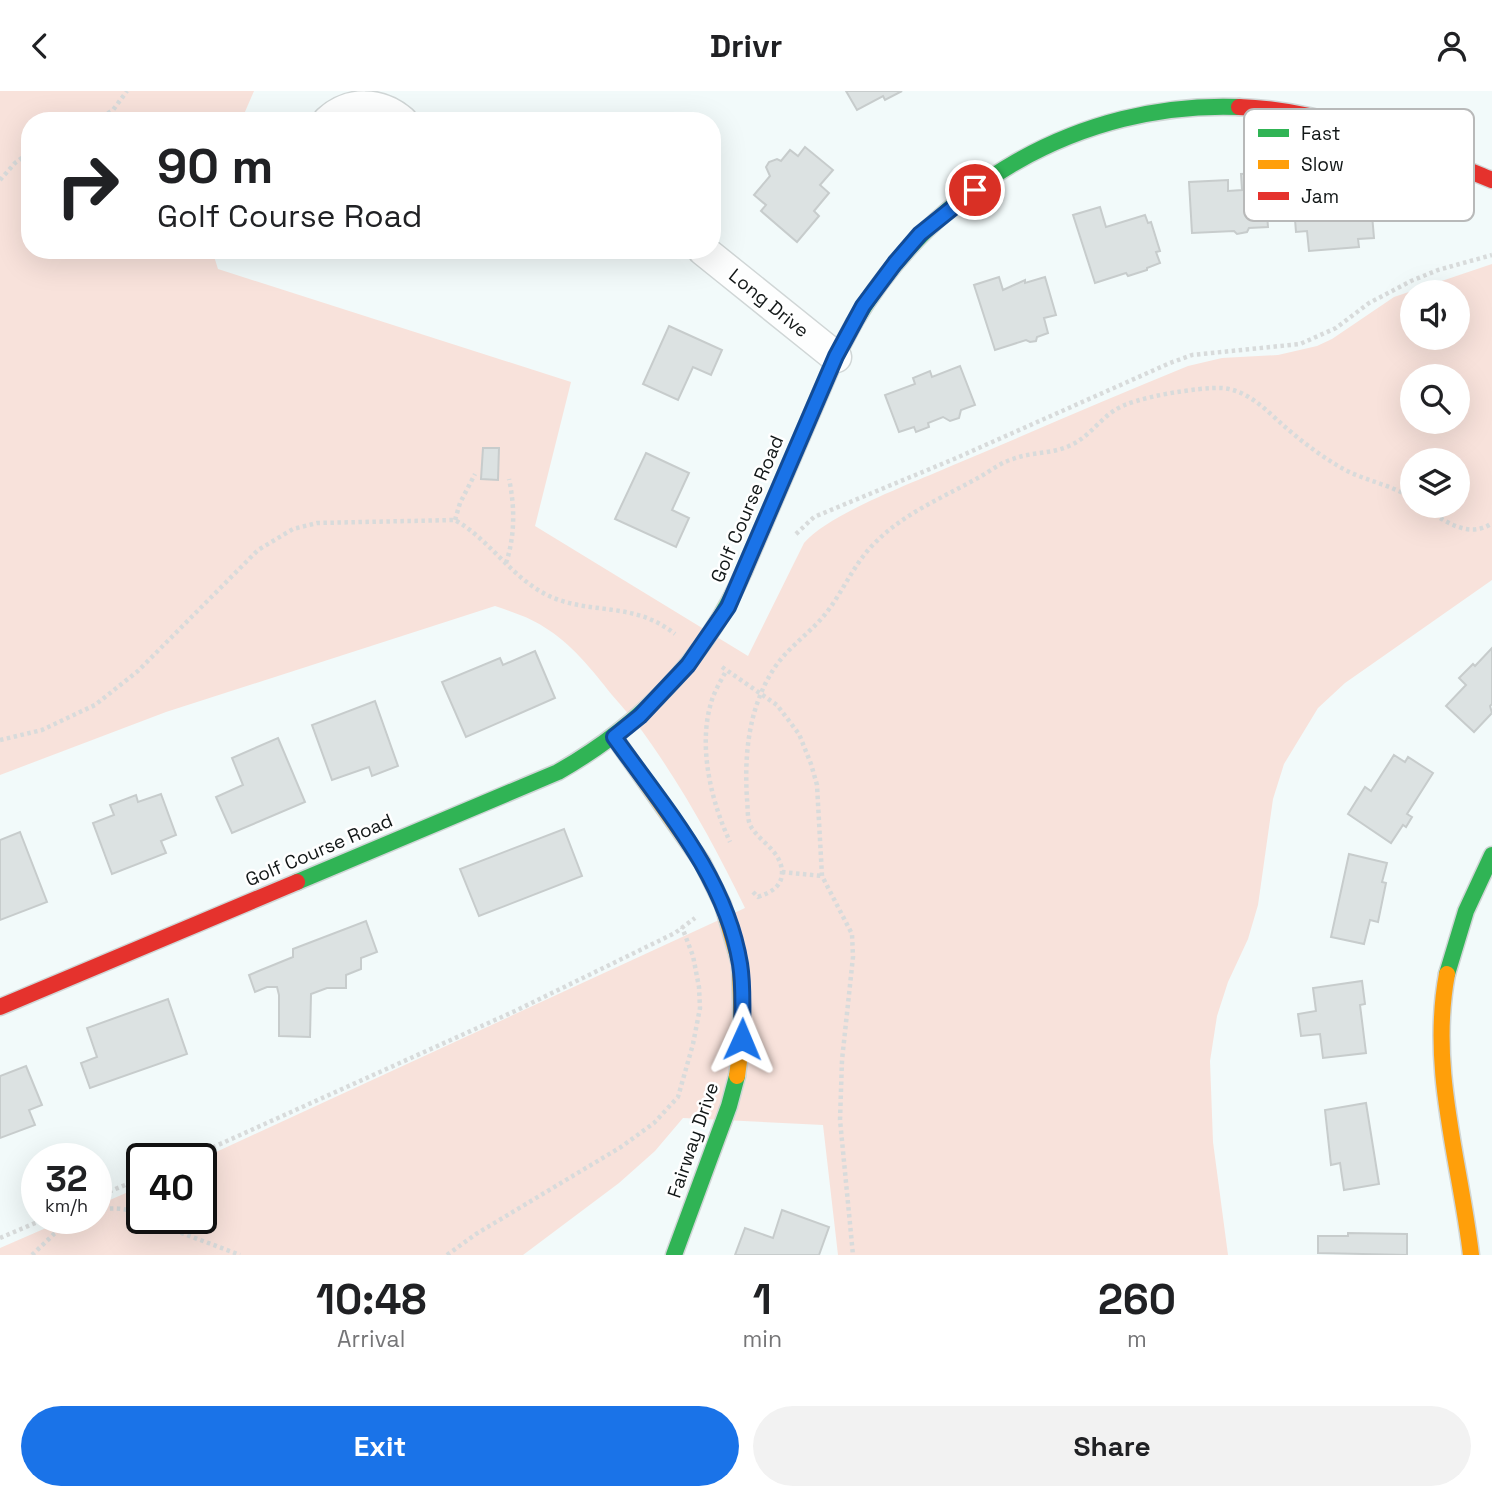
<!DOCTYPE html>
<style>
:root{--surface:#fff;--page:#f2f2f2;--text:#202124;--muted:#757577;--accent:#1a73e8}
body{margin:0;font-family:"Space Grotesk",sans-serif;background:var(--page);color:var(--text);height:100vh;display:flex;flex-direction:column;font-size:26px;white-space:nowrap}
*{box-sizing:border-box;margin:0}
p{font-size:23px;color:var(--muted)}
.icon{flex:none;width:38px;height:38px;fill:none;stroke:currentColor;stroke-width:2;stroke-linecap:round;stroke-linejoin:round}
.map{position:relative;height:1164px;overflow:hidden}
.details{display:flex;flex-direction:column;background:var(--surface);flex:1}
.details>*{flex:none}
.hud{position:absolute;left:21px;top:21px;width:700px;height:147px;border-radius:28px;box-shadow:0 7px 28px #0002;background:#fff;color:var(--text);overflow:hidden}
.buttons{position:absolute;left:1400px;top:189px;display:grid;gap:14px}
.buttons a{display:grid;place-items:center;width:70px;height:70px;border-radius:50%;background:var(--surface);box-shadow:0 7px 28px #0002;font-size:35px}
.speed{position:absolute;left:21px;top:1052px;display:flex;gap:14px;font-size:35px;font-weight:700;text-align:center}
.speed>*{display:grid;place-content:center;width:91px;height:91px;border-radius:50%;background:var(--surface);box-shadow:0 7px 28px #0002;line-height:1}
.speed small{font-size:18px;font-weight:400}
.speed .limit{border:4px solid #111;border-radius:10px;background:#fff;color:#111}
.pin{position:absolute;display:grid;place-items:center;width:60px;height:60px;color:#fff;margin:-30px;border:4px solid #fff;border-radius:50%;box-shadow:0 2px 7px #0007}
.me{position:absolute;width:77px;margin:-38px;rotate:1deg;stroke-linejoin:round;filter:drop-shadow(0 0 5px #0008)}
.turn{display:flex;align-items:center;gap:24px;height:147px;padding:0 21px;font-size:32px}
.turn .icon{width:91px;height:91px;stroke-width:2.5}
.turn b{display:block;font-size:49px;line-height:60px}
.eta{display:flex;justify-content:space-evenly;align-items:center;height:119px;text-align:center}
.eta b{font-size:42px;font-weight:600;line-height:49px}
.button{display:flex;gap:14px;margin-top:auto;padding:14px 21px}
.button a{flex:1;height:80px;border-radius:42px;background:var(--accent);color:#fff;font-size:28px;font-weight:600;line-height:80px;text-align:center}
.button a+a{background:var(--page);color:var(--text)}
header{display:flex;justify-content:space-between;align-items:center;height:91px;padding:0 21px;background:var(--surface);font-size:32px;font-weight:600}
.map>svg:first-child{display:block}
.green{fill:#f8e2db;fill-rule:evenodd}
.building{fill:#dce2e2;stroke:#c7cccc;stroke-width:2}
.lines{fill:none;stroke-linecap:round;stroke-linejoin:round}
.street-casing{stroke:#d0d6d6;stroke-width:33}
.fast-casing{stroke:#d0d6d6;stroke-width:19}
.slow-casing{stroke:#d0d6d6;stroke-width:19}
.jam-casing{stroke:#d0d6d6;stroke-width:19}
.path{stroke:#d8dbdb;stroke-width:4.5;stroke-dasharray:3.5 3.5;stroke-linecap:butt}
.street{stroke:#fdfefe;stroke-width:30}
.fast{stroke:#30b455;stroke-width:16}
.slow{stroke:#ff9f0a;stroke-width:16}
.jam{stroke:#e5322d;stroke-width:16}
.route-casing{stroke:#114b97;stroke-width:18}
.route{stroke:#1a73e8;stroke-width:12}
.labels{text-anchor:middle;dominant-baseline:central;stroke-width:5;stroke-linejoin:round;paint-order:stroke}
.street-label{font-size:19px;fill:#121717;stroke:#fff}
.key{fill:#fff;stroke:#b8b9b9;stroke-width:2}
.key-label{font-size:19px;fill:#121717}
</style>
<header><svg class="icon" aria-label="back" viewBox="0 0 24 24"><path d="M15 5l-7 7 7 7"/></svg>Drivr<svg class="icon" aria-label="person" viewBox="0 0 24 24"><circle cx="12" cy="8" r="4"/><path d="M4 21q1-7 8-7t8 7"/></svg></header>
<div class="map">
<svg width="1492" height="1164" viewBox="0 0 1492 1164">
<rect width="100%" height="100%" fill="#f2fafa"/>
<path class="green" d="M0 0H254L241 30H30V159H212L218 178 571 291 535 435 748 565 804 452C830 422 913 392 951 375 1030 342 1109 307 1188 275L1222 267 1278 264 1317 255 1332 248 1394 206 1492 173V489L1345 592 1318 617 1284 673 1273 708 1258 814 1248 848 1228 891 1217 925 1210 970 1213 1051 1228 1164H838L823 1034 683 1027 655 1060 619 1092 523 1164H0V1157L69 1127H96V1115L142 1095V1127H201V1068L745 817C718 761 688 706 652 654 640 636 626 620 612 604 593 580 571 552 544 536 529 526 512 521 495 515L166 621 0 684ZM1412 201H1458V247H1412ZM1412 285H1458V331H1412ZM1412 369H1458V415H1412Z"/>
<g class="building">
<path d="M846 0H902L885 9 883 5 857 19Z"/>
<path d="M805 56 833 79 820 94 829 102 814 120 819 125 797 151 761 120 766 114 754 104 770 85 766 76 769 71 777 68 781 70 790 59 798 65Z"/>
<path d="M1264 82 1268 136 1249 137 1247 141 1237 143 1234 140 1192 142 1189 91 1228 89V100L1242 99 1241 83Z"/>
<path d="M1335 98 1337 112 1345 111 1344 101 1358 100 1359 113 1371 112 1374 147 1358 148 1359 156 1309 160 1307 140 1296 141 1293 104 1305 103V101Z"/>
<path d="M1100 116 1106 136 1145 124 1148 132 1151 131 1160 160 1156 161 1160 172 1147 177V179L1128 185 1126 182 1095 192 1073 124Z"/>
<path d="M999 186 1003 199 1025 189V192L1045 186 1056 224 1044 227 1048 242 1037 246 1036 250 1030 251 1026 249 995 259 974 194Z"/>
<path d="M669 235 722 259 711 284 693 276 678 309 643 293Z"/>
<path d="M960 275 975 314 961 319 959 327 950 330 943 326 928 332 929 336 916 341 914 336 899 341 885 304 915 293 913 287 930 280 932 286Z"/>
<path d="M483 357H499L498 389 481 388Z"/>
<path d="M646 362 689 382 672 419 689 427 676 456 615 428Z"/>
<path d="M1492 557V613L1490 615 1492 622 1474 641 1446 615 1466 594 1459 587 1473 573 1475 575Z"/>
<path d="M535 560 555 607 466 646 442 591 500 567 503 574Z"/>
<path d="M375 610 398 675 372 685 369 676 332 689 312 634Z"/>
<path d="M278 647 305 711 232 742 216 706 243 694 232 667Z"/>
<path d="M1394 664 1405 671 1408 666 1433 682 1407 723 1412 726 1406 736 1403 734 1391 752 1348 723 1365 696 1371 700Z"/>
<path d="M161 703 176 744 161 750 166 762 112 783 93 732 114 724 110 714 136 704 138 711Z"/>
<path d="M564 738 582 785 479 825 460 778Z"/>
<path d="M20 741 47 811 0 829V749Z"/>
<path d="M1349 763 1387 772 1382 791 1386 792 1378 831 1370 829 1364 853 1331 846Z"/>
<path d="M366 830 377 861 361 867V878L346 884V897H327L311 903 310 946 279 945V904L277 896H267L255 901 249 884 293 866V858Z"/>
<path d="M1362 890 1365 913 1360 914 1366 962 1323 967 1320 943 1301 945 1298 923 1316 920 1313 897Z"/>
<path d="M168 908 187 963 90 997 81 972 97 966 87 937Z"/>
<path d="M26 975 42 1014 29 1019 35 1034 0 1047V985Z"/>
<path d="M1366 1012 1379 1093 1344 1099 1340 1072 1331 1074 1325 1019Z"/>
<path d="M782 1119 829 1136 819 1164H735L745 1137 773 1147Z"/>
<path d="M1348 1142 1407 1143V1164L1318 1162V1145H1348Z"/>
</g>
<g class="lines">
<g class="street-casing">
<g id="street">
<path d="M328 30C350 10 380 11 402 30"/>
<path d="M703 159 836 266"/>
</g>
</g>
<g class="fast-casing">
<g id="fast">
<path d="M854 232C934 96 1079 10 1239 16"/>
<path d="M297 791 558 681C642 633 705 569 744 480"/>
<path d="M1447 883 1466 820 1492 764"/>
<path d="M674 1164 729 1015 737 985"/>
</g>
</g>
<g class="slow-casing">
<g id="slow">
<path d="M744 480 836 266 854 232"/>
<path d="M614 646 702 771 723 814 740 873 742 948 737 985"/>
<path d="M1447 883C1429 978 1460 1070 1471 1164"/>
</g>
</g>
<g class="jam-casing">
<g id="jam">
<path d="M1239 16C1328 19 1411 56 1492 89"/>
<path d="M0 916 297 791"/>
</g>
</g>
<g class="path">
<path d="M96 30 113 19 127 0"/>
<path d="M0 89 15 72 30 61"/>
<path d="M1423 415C1442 429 1469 449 1492 432"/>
<path d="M455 429 460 412 475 383"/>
<path d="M796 443 814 426 954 368 1170 272 1192 264 1300 253 1336 237 1369 212 1411 190 1438 179 1492 164"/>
<path d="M506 472C515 445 515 416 509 388"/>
<path d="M722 576 777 614 799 643 811 673 817 694 822 785 852 843 853 866 842 969 840 1029 853 1164"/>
<path d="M725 582C720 591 714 601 711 612 698 656 711 710 730 751"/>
<path d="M0 649 42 639 95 614 138 580 258 459 293 438 317 432 455 429C490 449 511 486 547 504 590 525 632 509 675 543"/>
<path d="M782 781 822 785"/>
<path d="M753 801 758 806C771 801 782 796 782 781 781 759 759 751 750 734 747 726 748 716 747 708 744 662 749 615 775 576 788 557 807 544 822 527 841 505 851 478 870 457 900 424 938 409 976 388 988 382 999 372 1013 368 1031 361 1051 363 1069 355 1088 347 1098 330 1115 319 1134 306 1199 296 1222 297 1248 299 1267 320 1284 335 1300 349 1317 362 1335 373 1359 389 1388 392 1412 407"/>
<path d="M187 1068 515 920 675 842 695 827"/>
<path d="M96 1106 142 1087"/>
<path d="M96 1120C113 1115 126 1118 142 1123"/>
<path d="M149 1127 166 1136 240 1164"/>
<path d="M0 1147 47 1127"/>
<path d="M32 1164 54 1143 81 1127"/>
<path d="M447 1164 476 1143 621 1056 654 1032 678 1006 693 953 700 917 699 896 693 865 682 836"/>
</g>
<use href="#street" class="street"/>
<use href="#fast" class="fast"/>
<use href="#slow" class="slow"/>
<use href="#jam" class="jam"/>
</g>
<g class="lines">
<g class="route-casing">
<path id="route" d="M742 948C742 923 744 897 740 873 726 786 663 715 614 646L640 625 688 574 728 516 836 265 863 215 895 172 920 143 975 99"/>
</g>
<use href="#route" class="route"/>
</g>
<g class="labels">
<g class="street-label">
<text transform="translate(769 212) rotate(39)">Long Drive</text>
<text transform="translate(747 418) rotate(-67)">Golf Course Road</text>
<text transform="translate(319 759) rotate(-23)">Golf Course Road</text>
<text transform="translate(693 1049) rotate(-71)">Fairway Drive</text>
</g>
</g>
<rect x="1244" y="18" width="230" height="112" rx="10" class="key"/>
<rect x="1258" y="38" width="31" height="8" fill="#30b455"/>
<rect x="1258" y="69" width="31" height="9" fill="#ff9f0a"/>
<rect x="1258" y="101" width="31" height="8" fill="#e5322d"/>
<g class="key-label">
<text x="1301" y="49">Fast</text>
<text x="1301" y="80">Slow</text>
<text x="1301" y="112">Jam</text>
</g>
</svg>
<div class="buttons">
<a><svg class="icon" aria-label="sound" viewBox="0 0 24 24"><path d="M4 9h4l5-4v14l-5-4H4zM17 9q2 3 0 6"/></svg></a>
<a><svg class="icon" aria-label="search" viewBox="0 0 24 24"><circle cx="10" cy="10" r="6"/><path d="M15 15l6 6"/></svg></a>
<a><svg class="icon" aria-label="layers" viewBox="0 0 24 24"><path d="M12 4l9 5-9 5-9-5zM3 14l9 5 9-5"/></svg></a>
</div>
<div class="speed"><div>32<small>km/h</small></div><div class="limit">40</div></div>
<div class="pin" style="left:975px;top:99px;background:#d93025"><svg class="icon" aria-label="arrive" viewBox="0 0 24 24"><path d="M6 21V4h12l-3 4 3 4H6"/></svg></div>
<svg class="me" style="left:742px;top:948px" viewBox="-20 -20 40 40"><path d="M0-17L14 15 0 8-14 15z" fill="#1a73e8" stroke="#fff" stroke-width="4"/></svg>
<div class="hud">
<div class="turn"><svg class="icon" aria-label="right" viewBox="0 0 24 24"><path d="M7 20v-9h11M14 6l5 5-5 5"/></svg><div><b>90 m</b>Golf Course Road</div></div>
</div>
</div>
<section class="details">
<div class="eta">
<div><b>10:48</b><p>Arrival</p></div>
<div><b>1</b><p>min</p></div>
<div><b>260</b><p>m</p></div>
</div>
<div class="button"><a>Exit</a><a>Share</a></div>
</section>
